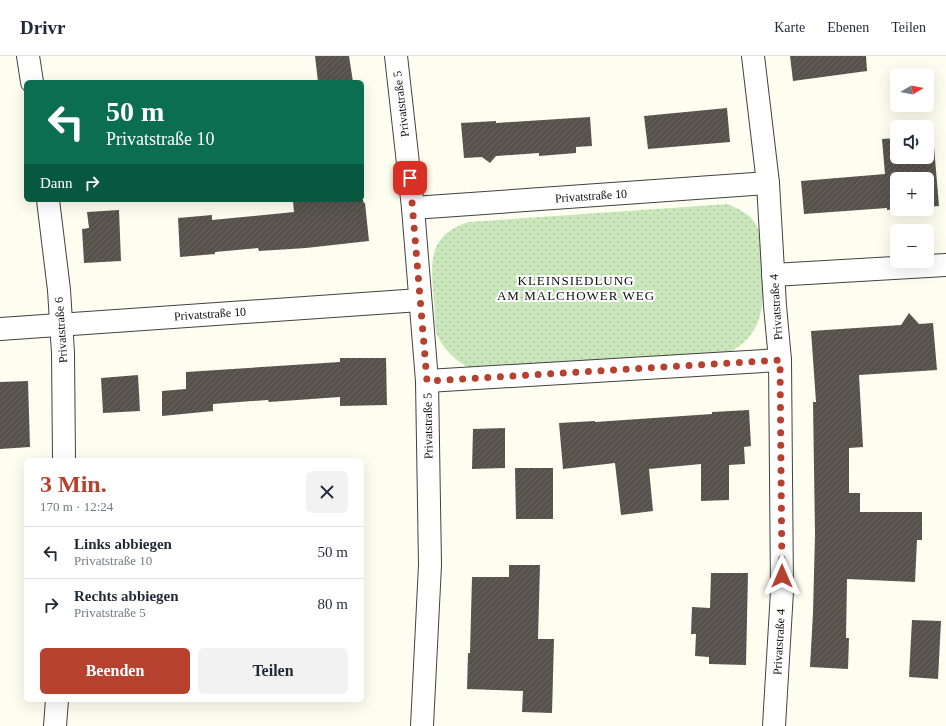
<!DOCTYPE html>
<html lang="de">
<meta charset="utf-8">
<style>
:root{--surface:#fff;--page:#f2f2f3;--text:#1f2937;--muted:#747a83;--line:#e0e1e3;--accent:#b6412e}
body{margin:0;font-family:"Times New Roman",serif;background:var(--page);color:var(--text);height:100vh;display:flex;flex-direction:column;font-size:15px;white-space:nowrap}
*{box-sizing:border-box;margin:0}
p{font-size:13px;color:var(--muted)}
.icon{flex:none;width:22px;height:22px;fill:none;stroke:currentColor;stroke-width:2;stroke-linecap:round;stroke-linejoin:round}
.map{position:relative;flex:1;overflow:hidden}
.side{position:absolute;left:24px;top:402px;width:340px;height:244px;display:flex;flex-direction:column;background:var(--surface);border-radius:6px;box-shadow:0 4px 16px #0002}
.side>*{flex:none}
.hud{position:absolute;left:24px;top:24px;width:340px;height:122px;border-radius:6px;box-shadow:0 4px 16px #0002;background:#0b6e4f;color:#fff;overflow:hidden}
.needle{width:26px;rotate:80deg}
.tools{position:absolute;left:890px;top:12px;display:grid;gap:8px}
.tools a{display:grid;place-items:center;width:44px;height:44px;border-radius:6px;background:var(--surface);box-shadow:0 4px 16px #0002;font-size:20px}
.pin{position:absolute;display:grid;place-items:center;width:34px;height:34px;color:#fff;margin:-17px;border-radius:8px;box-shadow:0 2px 6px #0006}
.me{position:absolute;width:44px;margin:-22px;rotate:0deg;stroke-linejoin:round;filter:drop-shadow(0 0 3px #0008)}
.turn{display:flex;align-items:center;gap:14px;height:84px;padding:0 16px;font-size:18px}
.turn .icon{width:52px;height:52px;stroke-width:2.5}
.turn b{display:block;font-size:28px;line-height:34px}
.then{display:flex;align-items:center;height:38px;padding:0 16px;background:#0003;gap:8px;font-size:15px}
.round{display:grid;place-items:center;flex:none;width:42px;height:42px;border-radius:6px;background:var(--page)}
.headline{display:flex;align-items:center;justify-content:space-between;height:68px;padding:0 16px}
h1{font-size:24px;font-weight:700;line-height:30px;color:var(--accent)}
.action{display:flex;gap:8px;margin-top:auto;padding:8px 16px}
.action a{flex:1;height:46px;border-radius:6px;background:var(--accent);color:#fff;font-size:16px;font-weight:700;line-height:46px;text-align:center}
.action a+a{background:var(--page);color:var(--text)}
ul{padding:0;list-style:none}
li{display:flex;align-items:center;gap:12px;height:52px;padding:0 16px;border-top:1px solid var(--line)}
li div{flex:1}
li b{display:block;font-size:15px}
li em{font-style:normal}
header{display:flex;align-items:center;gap:24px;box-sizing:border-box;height:56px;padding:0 20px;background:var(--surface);border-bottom:1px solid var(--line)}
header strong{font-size:19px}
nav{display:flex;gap:22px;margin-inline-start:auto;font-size:14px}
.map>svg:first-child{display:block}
.green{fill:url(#green-dots)}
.building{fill:url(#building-hatch)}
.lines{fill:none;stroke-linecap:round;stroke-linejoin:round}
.minor-casing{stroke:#414141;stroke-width:24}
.minor{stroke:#fff;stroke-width:22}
.route{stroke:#b6412e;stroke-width:7;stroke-dasharray:0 12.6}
.labels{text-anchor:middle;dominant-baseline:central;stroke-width:4;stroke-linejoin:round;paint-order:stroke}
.street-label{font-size:12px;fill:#0e0e0e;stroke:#fff}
.neighbourhood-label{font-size:13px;letter-spacing:1px;fill:#0e0e0e;stroke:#fff}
</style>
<header>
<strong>Drivr</strong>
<nav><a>Karte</a><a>Ebenen</a><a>Teilen</a></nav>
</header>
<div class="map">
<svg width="946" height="670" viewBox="0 0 946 670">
<defs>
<pattern id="green-dots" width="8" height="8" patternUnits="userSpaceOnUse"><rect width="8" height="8" fill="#c9e7bb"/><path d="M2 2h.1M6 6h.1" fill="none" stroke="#abc5a0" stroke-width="1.8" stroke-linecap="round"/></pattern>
<pattern id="building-hatch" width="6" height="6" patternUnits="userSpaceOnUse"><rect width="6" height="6" fill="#56514b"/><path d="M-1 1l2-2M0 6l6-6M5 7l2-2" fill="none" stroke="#696561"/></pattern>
</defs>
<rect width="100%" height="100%" fill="#fefef0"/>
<path class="green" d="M728 148C738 153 749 157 755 167 763 178 761 193 762 206 763 245 768 276 728 297L468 312C455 303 444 294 437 279 434 271 435 255 434 245 431 209 426 179 469 166Z"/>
<g class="building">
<path d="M315 0H349L353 26H318Z"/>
<path d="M790 0H866L867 15 793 25Z"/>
<path d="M727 52 730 86 648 93 644 60Z"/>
<path d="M590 61 592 90 576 91V97L539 100V97L496 100 490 107 482 101 464 102 461 67 496 65V67Z"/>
<path d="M927 79H933L939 150 927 151V123H897L898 153 887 154V152L804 158 801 125 885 118 882 83 897 82V101H927Z"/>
<path d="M363 144 364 147H365L369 185 306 192 259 195 258 192 215 196V198L180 201 178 162 212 159V164L294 156 293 145Z"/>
<path d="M119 154 121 205 84 207 82 173 89 172 87 156Z"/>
<path d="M909 257 919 268 933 267 937 314 859 319 863 391 849 392V437H860V456H922V484H917L915 526 847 523 846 582H849L848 613 810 611 813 557 815 478 813 346H816L811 275 901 269Z"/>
<path d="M340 302H386L387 349 340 350V341L269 346 268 344 213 348V355L162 360V335L186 333V316L340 306Z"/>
<path d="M138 319 140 355 103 357 101 322Z"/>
<path d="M28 325 30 391 0 393V326Z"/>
<path d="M749 354 751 390 744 391 745 408 729 409V444L701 445V408L649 413 653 455 621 459 615 407 563 413 559 367 595 365V366L712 358V356Z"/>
<path d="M505 372V412L472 413 473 373Z"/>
<path d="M515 412H553V463H516Z"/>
<path d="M509 509H540L538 583H554L552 657 522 656 523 635 467 633 468 597H470L472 521H509Z"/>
<path d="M711 517H748L746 609 709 608V601L695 600 696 578H691L692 551 710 552Z"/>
<path d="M912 564 941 565 938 623 909 621Z"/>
</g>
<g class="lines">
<g class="minor-casing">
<g id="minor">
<path d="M28 0 32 26"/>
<path d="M396 0 413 152 427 325 430 509 422 670"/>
<path d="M753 0 768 127 775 250 780 304 782 535 774 670"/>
<path d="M48 144 59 234 63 297 64 404"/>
<path d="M413 152 768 127"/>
<path d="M773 219 946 209"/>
<path d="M0 273 420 244"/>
<path d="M427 325 780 304"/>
<path d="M55 670 57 644"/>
</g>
</g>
<use href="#minor" class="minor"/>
</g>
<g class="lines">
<path class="route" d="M410 122 427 325 780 304 782 520"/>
</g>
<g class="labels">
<g class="street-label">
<text transform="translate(401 48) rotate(-97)">Privatstraße 5</text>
<text transform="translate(591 140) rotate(-4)">Privatstraße 10</text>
<text transform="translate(776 251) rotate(-94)">Privatstraße 4</text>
<text transform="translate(210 258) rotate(-4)">Privatstraße 10</text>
<text transform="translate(61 274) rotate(-94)">Privatstraße 6</text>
<text transform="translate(428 370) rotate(-91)">Privatstraße 5</text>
<text transform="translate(779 586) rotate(-87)">Privatstraße 4</text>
</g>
<g class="neighbourhood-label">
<text x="576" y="224">KLEINSIEDLUNG<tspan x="576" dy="15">AM MALCHOWER WEG</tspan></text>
</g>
</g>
</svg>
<div class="tools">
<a><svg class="needle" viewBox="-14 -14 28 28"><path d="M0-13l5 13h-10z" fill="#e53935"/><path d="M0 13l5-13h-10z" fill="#747a83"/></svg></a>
<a><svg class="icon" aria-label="sound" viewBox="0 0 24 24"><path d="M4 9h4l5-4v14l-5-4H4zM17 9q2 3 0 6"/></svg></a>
<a>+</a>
<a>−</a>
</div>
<div class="pin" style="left:410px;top:122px;background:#d93025"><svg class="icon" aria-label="arrive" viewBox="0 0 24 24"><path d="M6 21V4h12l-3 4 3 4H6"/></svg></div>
<svg class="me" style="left:782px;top:520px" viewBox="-20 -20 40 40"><path d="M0-17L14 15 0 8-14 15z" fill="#b6412e" stroke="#fff" stroke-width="4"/></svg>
<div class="hud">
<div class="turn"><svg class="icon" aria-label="left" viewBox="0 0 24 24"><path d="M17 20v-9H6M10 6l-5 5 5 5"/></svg><div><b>50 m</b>Privatstraße 10</div></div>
<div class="then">Dann<svg class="icon" aria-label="right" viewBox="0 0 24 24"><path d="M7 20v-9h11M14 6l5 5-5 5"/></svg></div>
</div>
<section class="side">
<div class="headline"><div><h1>3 Min.</h1><p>170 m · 12:24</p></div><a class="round"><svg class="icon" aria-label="close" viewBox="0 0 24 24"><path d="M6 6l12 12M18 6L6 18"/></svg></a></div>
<ul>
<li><svg class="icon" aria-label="left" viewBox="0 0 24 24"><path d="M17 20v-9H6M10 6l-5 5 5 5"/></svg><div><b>Links abbiegen</b><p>Privatstraße 10</p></div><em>50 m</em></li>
<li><svg class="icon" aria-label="right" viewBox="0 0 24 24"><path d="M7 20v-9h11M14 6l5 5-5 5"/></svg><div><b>Rechts abbiegen</b><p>Privatstraße 5</p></div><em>80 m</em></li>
</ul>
<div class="action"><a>Beenden</a><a>Teilen</a></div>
</section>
</div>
